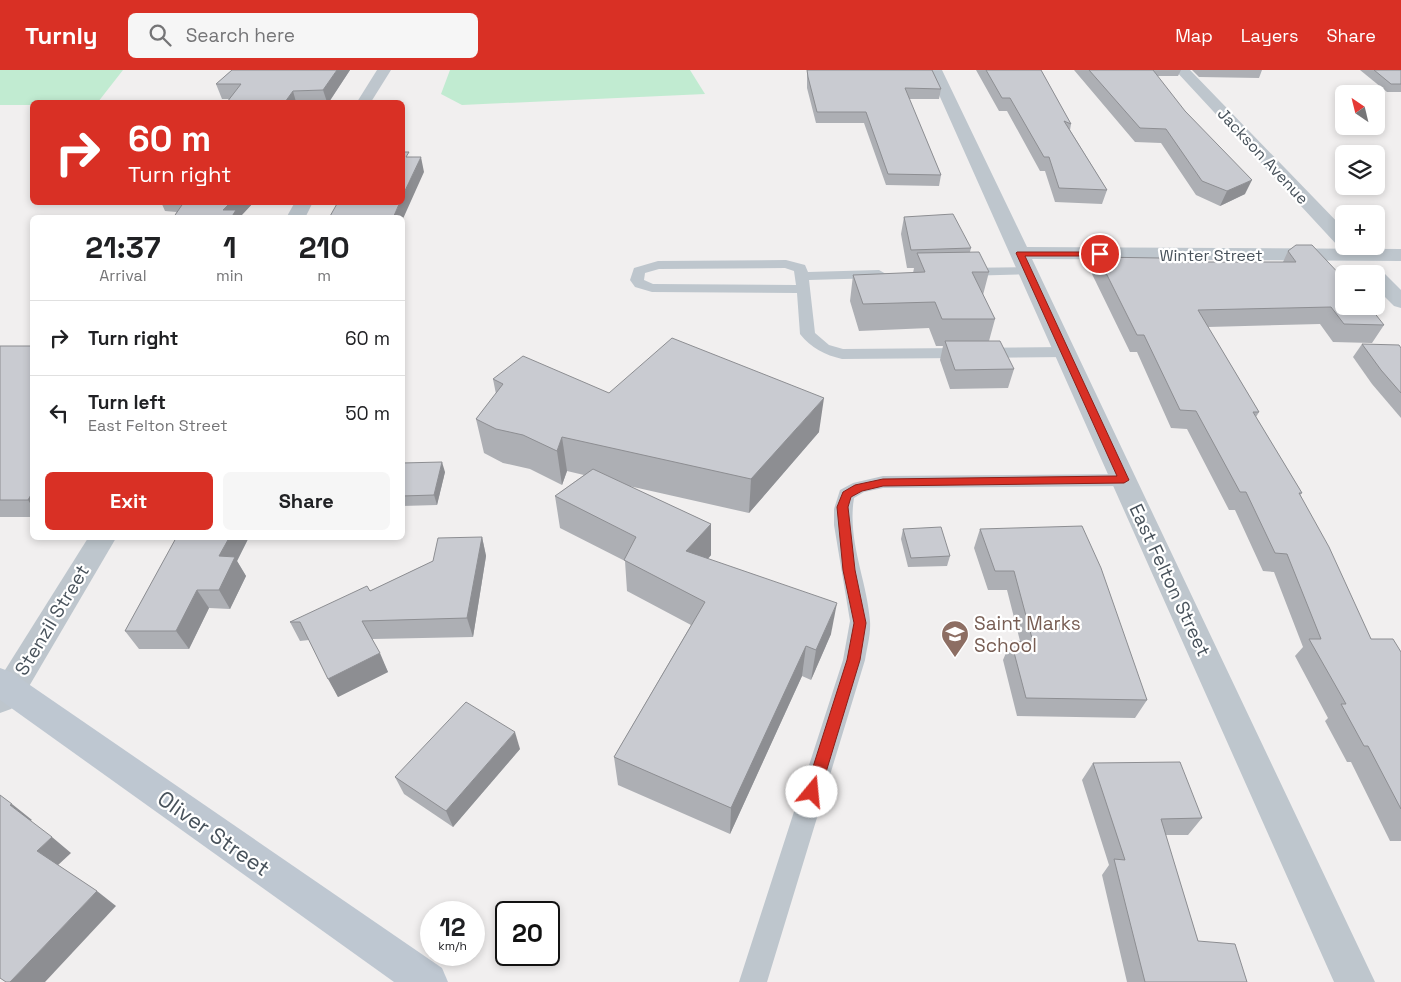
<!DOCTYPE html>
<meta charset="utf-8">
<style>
:root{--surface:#fff;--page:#f6f6f6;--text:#202124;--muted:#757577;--line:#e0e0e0;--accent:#d93025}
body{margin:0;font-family:"Space Grotesk",sans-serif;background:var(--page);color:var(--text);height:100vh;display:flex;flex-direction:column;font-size:19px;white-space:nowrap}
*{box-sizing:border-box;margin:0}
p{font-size:16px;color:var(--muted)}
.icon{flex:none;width:28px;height:28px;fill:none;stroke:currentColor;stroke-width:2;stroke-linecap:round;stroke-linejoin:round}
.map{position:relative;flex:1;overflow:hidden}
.side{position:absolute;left:30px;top:145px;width:375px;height:325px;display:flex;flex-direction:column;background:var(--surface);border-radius:8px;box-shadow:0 2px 8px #0003}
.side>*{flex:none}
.top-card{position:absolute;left:30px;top:30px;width:375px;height:105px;border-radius:8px;box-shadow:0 2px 8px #0003;background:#d93025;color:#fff;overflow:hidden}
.needle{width:32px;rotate:325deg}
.tools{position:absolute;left:1335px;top:15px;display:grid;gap:10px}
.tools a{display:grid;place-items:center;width:50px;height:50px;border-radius:8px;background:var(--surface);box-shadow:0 2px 8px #0003;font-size:25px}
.speed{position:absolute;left:420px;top:831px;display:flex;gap:10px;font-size:25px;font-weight:700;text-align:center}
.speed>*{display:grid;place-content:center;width:65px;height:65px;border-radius:50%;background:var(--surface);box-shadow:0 2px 8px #0003;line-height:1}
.speed small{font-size:12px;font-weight:400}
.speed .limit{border:2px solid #111;border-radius:8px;background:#fff;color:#111}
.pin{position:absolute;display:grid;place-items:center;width:42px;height:42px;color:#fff;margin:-21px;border:2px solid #fff;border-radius:50%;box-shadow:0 1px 5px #0007}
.me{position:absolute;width:55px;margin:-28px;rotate:17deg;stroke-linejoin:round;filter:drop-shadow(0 0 4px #0008)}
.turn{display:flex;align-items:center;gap:18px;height:105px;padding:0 15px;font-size:22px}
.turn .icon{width:65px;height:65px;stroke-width:2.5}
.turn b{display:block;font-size:35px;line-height:42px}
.eta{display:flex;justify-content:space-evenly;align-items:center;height:85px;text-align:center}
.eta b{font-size:30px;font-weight:800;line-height:35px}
.action{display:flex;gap:10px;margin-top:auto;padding:10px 15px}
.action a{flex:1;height:58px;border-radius:8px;background:var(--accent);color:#fff;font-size:20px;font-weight:800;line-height:58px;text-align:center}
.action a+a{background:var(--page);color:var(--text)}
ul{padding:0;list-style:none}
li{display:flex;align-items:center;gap:15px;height:75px;padding:0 15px;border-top:1px solid var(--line)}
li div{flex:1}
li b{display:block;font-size:19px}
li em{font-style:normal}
header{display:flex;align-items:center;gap:30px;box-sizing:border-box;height:70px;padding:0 25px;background:var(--accent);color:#fff}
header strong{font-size:24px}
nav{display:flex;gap:28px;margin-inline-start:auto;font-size:18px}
.search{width:350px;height:45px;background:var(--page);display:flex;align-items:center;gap:12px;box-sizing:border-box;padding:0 18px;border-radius:8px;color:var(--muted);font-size:19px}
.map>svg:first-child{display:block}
.green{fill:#c1ebd1}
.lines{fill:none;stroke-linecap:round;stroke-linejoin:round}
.lane{fill:#bec6cd;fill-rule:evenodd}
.street{fill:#bec6cd;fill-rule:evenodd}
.secondary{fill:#bec7d1;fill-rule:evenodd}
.wall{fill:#adafb4}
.shaded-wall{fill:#8d8e92}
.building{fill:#c9cbd1;stroke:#8d8e92}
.route{fill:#d93025;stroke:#8d1f18}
.labels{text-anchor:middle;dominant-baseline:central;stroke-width:4.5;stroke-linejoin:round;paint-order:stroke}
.far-street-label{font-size:16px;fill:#48525b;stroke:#fff}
.street-label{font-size:19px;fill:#48525b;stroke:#fff}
.education-label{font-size:19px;fill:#785e54;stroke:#fff;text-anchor:start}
.near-street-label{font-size:22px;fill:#48525b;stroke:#fff}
</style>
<header>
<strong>Turnly</strong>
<div class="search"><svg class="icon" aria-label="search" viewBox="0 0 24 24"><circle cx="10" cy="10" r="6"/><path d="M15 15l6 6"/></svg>Search here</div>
<nav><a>Map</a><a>Layers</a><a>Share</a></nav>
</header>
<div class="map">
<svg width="1401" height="912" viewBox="0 0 1401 912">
<rect width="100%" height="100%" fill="#f1efef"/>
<g class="green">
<path d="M0 0H123L98 32H32V35H0Z"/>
<path d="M450 0H690L705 24 462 35 441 24Z"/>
</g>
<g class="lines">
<g class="lane">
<path d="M786 190 805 195 808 202 879 200 886 204 879 208 809 210 815 263 829 275 843 279 1066 277 1071 279 1074 282 1071 285 1066 287 842 289C825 285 811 278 800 264L797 223 652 222 635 217 630 210 634 198 658 191ZM785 198 794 201 796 215 653 214 644 210 645 203 659 199Z"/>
<path d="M1028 197 1035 201 1033 204 964 206 957 202 964 198Z"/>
<path d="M1124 404 1130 406 1133 410 1130 414 1124 416 883 418 864 422 854 428C847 471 867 510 870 551 871 564 867 577 865 590L767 912H739L843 590 850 551 834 455V439L840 420 853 413 883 406Z"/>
</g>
<g class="street">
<path d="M377 0H391L371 32H357Z"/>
<path d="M928 0H942L1027 177 1401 179V191L1032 189 1375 912H1334Z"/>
<path d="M1175 0H1190L1344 159V176H1346L1337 175Z"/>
<path d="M295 132H313L305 148H286Z"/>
<path d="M1376 200 1383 202 1401 220V238L1394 236 1376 218V204H1367Z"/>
<path d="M88 468H116L21 630 11 639 0 643V608Z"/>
</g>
<path class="secondary" d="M0 598 11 602 442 898 448 912H394L0 630Z"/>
</g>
<g class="wall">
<path d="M232 0H350L329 32H227L230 29H222L216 14Z"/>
<path d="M807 0H932L941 19 939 29H909L941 105 939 116 886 115 864 53H816L807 18Z"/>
<path d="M976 0H1041L1071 54 1070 60 1107 120 1102 134 1055 132 1045 101H1040L1007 41H999Z"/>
<path d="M1074 0H1181L1178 6H1157L1245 124 1220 136 1196 125 1161 73 1135 72Z"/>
<path d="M1192 0H1262L1259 8 1199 7Z"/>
<path d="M1360 0H1401V22H1387Z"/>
<path d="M161 132H254L239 148H173L177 142 165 141Z"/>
<path d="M904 147 971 178 970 182 989 202 983 225 995 249 989 271 1014 299 1008 318 950 319 940 290 943 276H936L929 258 859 261 850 231 853 205 913 203 914 198H907L901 164Z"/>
<path d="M1288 181 1384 255 1372 273 1333 272 1320 254 1208 257 1259 342 1256 347 1302 423 1300 425 1371 569 1401 582V771H1390L1351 692H1347L1325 651 1328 648 1295 586 1303 577 1274 502 1263 501 1235 440H1229L1187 359 1171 358 1137 282H1130L1092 204 1098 187 1162 192H1283Z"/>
<path d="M1362 274 1401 278V348L1372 314 1353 287Z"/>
<rect x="0" y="276" width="32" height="171"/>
<path d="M493 309 609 323 819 362 749 443 629 416 711 454V485L708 489 831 564 811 610 802 606 730 764 618 715 614 687 691 555 627 521 625 491 560 458 555 426 584 405 567 401 562 415 530 399 503 393 484 383 476 349 496 324Z"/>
<path d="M402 393 445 402 437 435 402 436Z"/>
<path d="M903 459 950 486 947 496 908 497 901 469Z"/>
<path d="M980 459 1147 630 1135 648 1017 646 1003 590 1011 571H1020L1007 520H988L974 478Z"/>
<path d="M482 467 486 486 473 567 372 569 388 602 338 627 309 570 300 571 290 552 370 521 433 491Z"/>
<path d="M176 468H248V469L237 491 246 506 230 539 209 538 189 579H139L125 561Z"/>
<path d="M520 679 453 757 404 724 395 707Z"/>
<path d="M1093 693 1202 748 1188 765H1165L1198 871 1247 912H1127L1102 805 1109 795 1082 710Z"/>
</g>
<g class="shaded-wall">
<path d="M337 0H350L329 32H327L323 20Z"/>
<path d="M293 21 296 32H285Z"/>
<path d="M421 87 424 102 402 151V148H393L400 132H402V127Z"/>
<path d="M1252 110 1245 124 1220 136 1227 121Z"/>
<path d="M231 132H254L239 148H227L223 140Z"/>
<path d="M824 328 819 362 749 443 751 409Z"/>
<path d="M562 367 567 401 562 415 557 381Z"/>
<path d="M442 392 445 402 437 435 434 425Z"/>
<path d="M32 423V436L28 430Z"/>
<path d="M711 454V485L687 512 686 481Z"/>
<path d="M482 467 486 486 473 567 467 548Z"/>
<path d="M229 468H248V469L237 491 246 506 230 539 219 520V486Z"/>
<path d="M197 520 209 538 189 579 176 561Z"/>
<path d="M837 533 831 564 811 610 816 580Z"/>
<path d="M806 576 802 606 730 764 731 738Z"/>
<path d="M380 583 388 602 338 627 328 609Z"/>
<path d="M515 662 520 679 453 757 446 741Z"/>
<path d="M12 734 32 750 30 751 10 735Z"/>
<path d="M52 767 71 783 57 796 37 781Z"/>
<path d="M97 821 116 836 45 912H10Z"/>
</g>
<g class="building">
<path d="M232 0H337L323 20 293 21 285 32H227L241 14H216Z"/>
<path d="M807 0H932L941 19 905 18 941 105 888 104 866 42H817L808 7Z"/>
<path d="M986 0H1041L1071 54 1064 51 1107 120 1059 118 1049 87H1044L1010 28H1002Z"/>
<path d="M1089 0H1153L1185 41 1252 110 1227 121 1202 111 1166 59 1140 58Z"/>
<path d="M1374 0H1401V14H1391Z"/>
<path d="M402 82H409L406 87H421L402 127Z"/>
<path d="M184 132H231L223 140H236L231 148H173Z"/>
<path d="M338 132H400L393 148H329Z"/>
<path d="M953 144 971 178 911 180 904 147Z"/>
<path d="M1296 175H1312L1344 209V236H1369L1384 255 1344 254 1331 237 1198 240 1259 342H1253L1302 423H1299L1329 477 1371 569H1393L1401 582V739L1368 676H1364L1341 634H1346L1309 569H1321L1287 484 1275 483 1246 422H1240L1196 341 1180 340 1144 265H1137L1098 187 1159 188 1162 192H1296L1288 181Z"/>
<path d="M979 182 989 202H972L995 249H942L935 232 863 234 853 205 925 202 917 183Z"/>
<path d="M672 268 824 328 751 409 562 367 557 381 523 365 496 359 476 349 503 314 493 309 523 286 609 323Z"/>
<path d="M945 271H1000L1014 299 955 300Z"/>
<path d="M1362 274 1399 275 1401 278V323L1381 300Z"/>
<path d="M0 276H32V423L28 430H0Z"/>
<path d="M442 392 434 425 402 426V393Z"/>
<path d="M593 399 711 454 686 481 837 533 816 580 806 576 731 738 614 687 705 532 624 490 636 467 555 426Z"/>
<path d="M1082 456 1101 498 1147 630 1026 628 1011 571 1033 572 1014 501H995L980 459Z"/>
<path d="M941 457 950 486 911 488 903 459Z"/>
<path d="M482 467 467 548 362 551 380 583 328 609 300 552H290L367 516 370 521 433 491 438 468Z"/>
<path d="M176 468H229L219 486 235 487 219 520H197L176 561H125Z"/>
<path d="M466 632 515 662 446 741 395 707Z"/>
<path d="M1180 692 1202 748 1161 749 1198 871 1235 874 1247 912H1145L1114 789 1125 790 1093 693Z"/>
<path d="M0 725 12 734 10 735 52 767 37 781 97 821 10 912H6L0 908Z"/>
</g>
<path class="route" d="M1017 182H1100L1104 184 1100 186H1025L1129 410 1124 413 883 416 862 421 851 427 848 437 855 500 866 553 860 590 820 722 818 727 812 729 807 727 805 722 847 590 854 553 843 500 837 437 843 422 855 415 883 409 1117 406 1016 183Z"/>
<defs>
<g id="school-pin" transform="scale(1.4375)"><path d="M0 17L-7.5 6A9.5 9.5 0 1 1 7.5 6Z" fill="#8d6e63" stroke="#fff"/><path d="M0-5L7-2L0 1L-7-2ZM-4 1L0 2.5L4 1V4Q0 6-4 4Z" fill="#fff"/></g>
</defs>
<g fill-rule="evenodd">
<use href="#school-pin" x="955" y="564"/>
</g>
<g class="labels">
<g class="far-street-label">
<text transform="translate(1263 86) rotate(47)">Jackson Avenue</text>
<text x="1211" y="185">Winter Street</text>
</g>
<g class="street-label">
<text transform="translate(1170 510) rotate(65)">East Felton Street</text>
<text transform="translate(52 550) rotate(-59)">Stenzil Street</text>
</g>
<g class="education-label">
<text x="974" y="553">Saint Marks<tspan x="974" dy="22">School</tspan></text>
</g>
<g class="near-street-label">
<text transform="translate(214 763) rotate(35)">Oliver Street</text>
</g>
</g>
</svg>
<div class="tools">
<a><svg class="needle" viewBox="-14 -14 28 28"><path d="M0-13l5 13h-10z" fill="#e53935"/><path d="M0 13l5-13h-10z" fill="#757577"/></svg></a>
<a><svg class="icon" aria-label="layers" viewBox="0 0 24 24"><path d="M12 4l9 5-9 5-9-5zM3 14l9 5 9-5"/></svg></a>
<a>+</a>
<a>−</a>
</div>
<div class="speed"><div>12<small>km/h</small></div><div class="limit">20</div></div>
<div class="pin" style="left:1100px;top:184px;background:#d93025"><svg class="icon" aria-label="arrive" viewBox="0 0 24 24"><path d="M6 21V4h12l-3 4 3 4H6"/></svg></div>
<svg class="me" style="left:812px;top:722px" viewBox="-20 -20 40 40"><circle r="19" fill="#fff"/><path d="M0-13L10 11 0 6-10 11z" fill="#d93025"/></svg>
<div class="top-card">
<div class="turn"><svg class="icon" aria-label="right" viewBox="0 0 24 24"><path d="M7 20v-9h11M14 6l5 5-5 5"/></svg><div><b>60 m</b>Turn right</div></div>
</div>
<section class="side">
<div class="eta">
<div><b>21:37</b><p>Arrival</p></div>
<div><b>1</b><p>min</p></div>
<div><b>210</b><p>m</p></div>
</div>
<ul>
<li><svg class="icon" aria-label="right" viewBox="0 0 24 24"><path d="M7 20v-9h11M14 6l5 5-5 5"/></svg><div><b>Turn right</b></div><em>60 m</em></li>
<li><svg class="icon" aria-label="left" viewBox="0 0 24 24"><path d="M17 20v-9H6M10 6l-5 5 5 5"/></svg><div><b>Turn left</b><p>East Felton Street</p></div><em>50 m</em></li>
</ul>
<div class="action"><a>Exit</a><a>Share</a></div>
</section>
</div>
